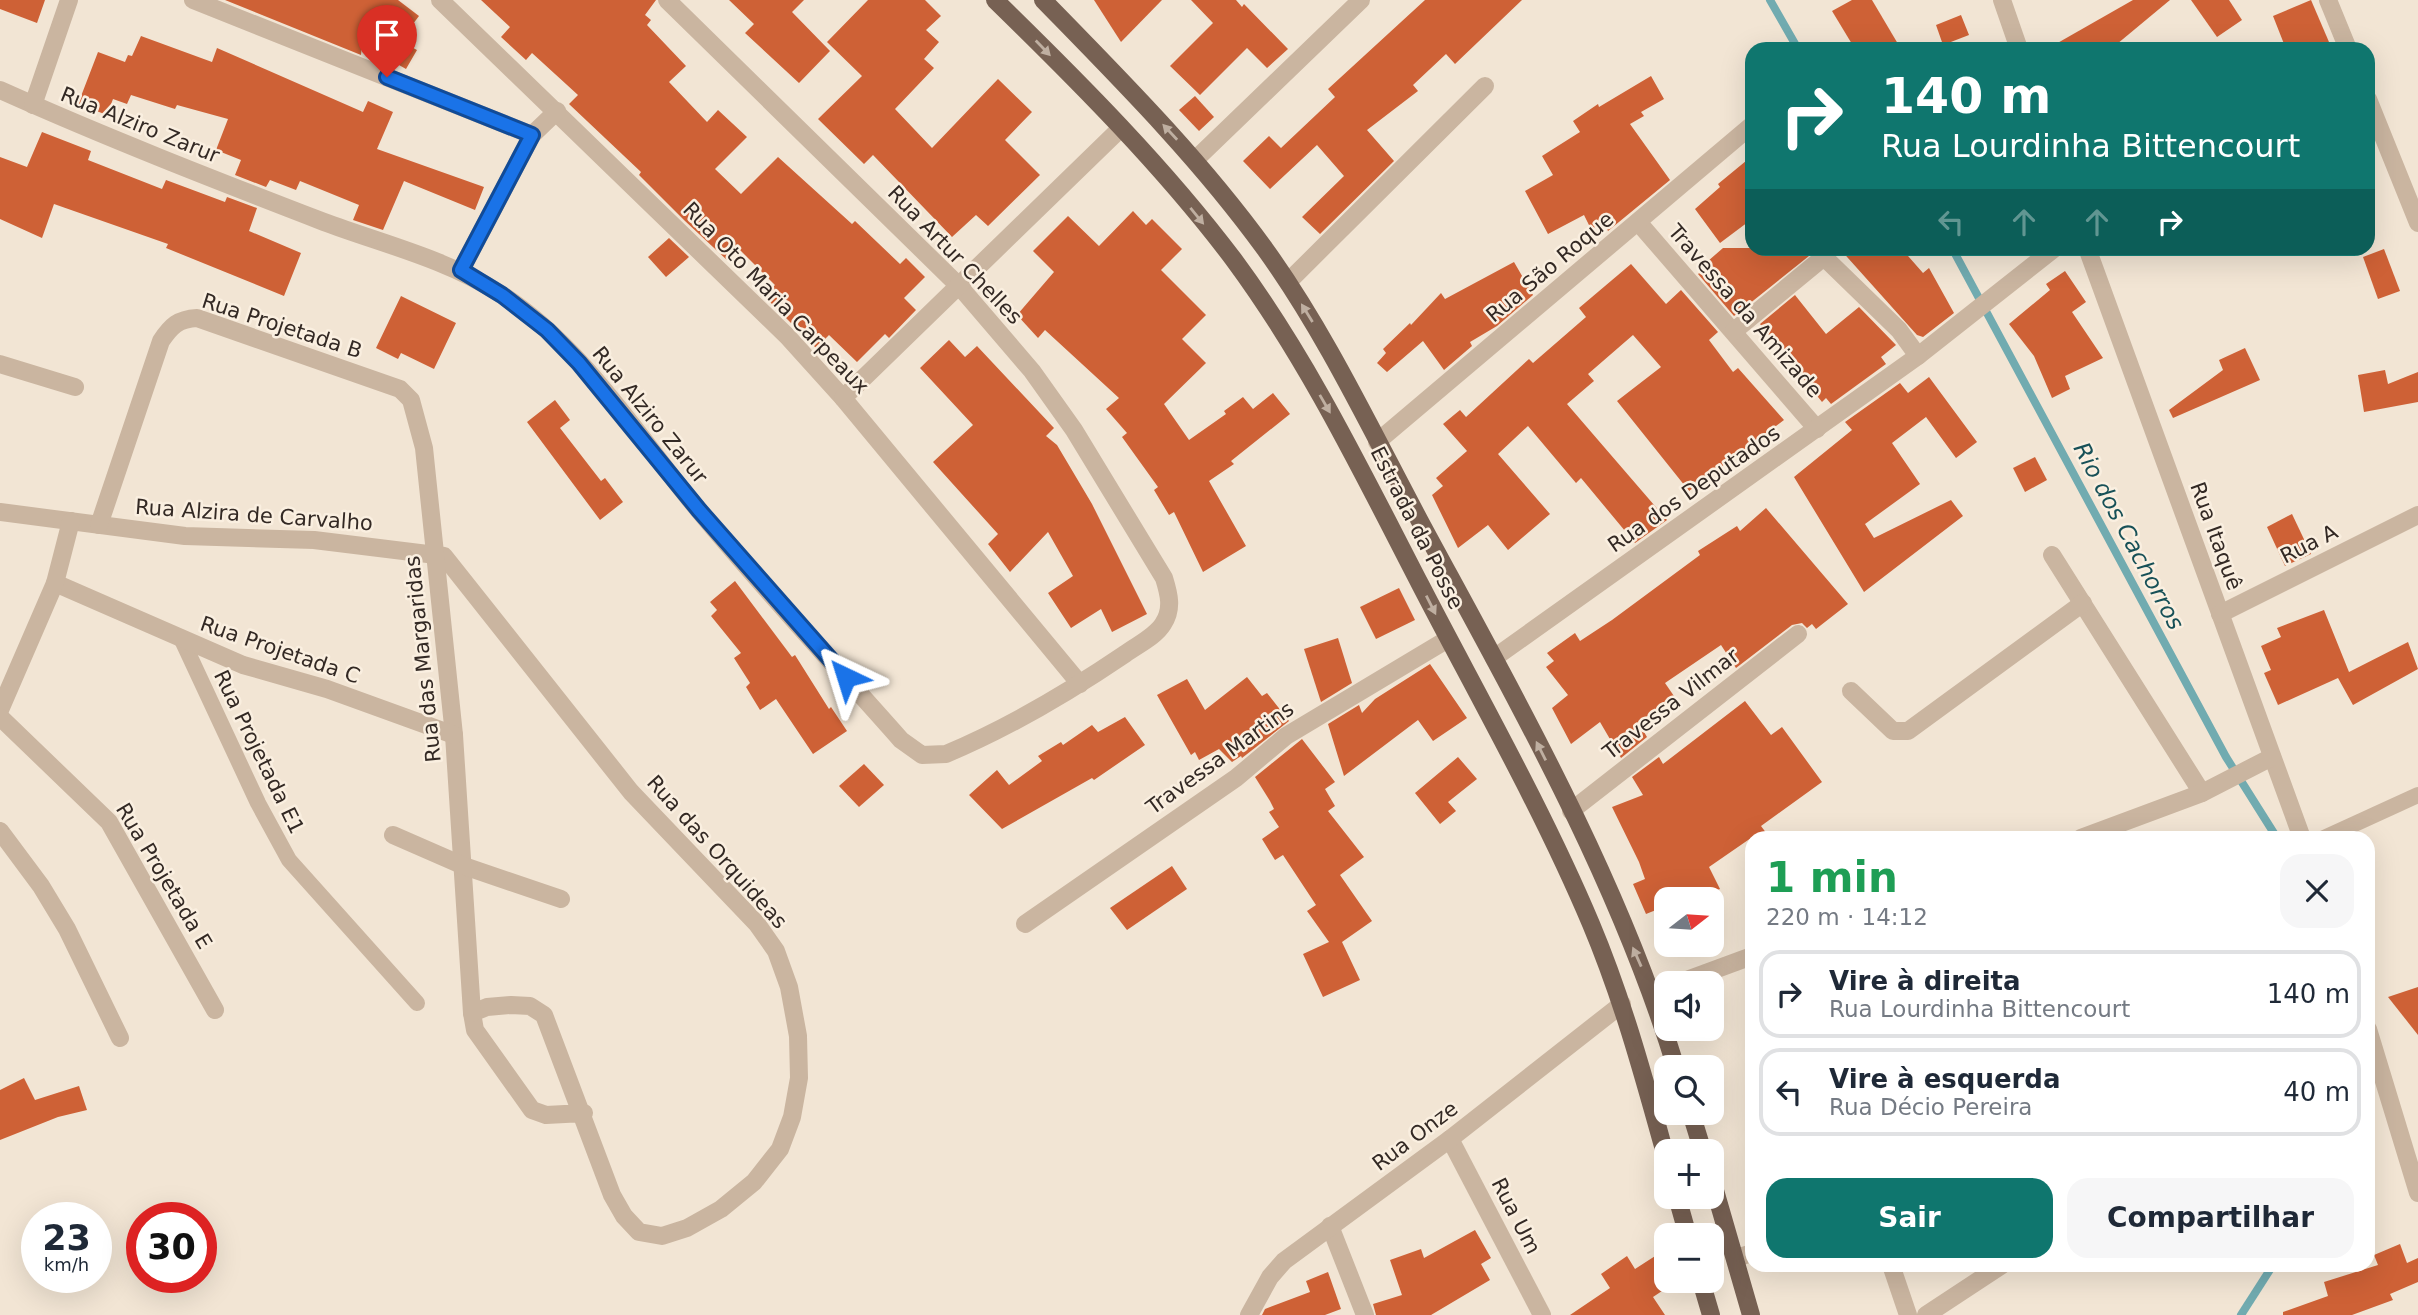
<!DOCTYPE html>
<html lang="pt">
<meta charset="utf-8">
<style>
:root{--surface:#fff;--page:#f6f6f7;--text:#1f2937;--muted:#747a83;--line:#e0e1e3;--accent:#0f766e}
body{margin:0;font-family:"DejaVu Sans",sans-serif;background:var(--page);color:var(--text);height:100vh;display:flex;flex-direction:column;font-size:26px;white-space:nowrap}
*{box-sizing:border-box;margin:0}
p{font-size:23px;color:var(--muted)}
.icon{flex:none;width:38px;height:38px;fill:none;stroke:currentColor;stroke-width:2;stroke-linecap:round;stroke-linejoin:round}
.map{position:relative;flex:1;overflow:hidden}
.details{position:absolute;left:1745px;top:831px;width:630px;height:441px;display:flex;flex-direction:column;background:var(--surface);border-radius:21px;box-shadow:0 7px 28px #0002}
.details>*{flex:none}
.hud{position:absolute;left:1745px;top:42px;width:630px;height:214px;border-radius:21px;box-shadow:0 7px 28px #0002;background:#0f766e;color:#fff;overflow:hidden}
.needle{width:46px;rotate:73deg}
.buttons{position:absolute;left:1654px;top:887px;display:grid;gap:14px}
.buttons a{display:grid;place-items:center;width:70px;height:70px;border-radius:14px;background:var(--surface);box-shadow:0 7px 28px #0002;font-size:35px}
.speed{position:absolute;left:21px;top:1202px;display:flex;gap:14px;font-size:35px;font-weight:700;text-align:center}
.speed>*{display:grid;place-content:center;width:91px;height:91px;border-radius:50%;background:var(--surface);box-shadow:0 7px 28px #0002;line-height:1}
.speed small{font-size:18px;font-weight:400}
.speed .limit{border:10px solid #d22;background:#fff;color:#111}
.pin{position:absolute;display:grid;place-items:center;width:60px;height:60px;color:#fff;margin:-72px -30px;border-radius:50% 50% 50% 0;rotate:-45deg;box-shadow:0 0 7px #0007}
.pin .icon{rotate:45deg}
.me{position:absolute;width:77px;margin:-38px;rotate:319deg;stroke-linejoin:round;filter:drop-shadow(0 0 5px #0008)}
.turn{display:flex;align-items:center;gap:24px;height:147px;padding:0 21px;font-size:32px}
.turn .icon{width:91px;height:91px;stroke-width:2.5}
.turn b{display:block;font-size:49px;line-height:60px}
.lanes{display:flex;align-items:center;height:66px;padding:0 21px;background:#0003;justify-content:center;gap:35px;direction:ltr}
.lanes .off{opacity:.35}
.round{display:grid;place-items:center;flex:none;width:74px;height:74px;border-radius:21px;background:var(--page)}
.headline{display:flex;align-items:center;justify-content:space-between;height:119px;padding:0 21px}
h1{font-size:42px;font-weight:600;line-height:52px;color:#1e9e55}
.cta{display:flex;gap:14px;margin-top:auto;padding:14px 21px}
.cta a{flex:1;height:80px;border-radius:21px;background:var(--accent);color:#fff;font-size:28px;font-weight:600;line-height:80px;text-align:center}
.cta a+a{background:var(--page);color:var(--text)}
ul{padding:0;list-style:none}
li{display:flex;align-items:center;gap:21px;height:88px;margin:0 14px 10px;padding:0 7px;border:4px solid var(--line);border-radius:21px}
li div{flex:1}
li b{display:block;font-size:26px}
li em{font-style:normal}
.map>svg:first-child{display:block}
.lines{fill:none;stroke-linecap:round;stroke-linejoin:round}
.stream{stroke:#71abb0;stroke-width:8}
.building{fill:#ce6136}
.service{stroke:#cab5a0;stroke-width:16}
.minor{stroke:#cab5a0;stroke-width:18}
.primary{stroke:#776153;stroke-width:18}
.oneway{fill:#bfafa1}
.route-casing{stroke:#114b97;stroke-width:18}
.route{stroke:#1a73e8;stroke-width:12}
.labels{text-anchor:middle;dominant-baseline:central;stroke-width:5;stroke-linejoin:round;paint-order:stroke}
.street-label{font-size:21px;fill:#332924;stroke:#faefe0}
.water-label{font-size:23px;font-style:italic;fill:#175057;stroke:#faefe0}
</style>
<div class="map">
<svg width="2418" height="1315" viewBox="0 0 2418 1315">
<rect width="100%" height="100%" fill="#f2e5d4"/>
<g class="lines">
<g class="stream">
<path d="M1770 0 1798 49"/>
<path d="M1952 248 2226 757 2277 838"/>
<path d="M2241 1315 2273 1265"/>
</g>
</g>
<g class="building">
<path d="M0 0H45L37 23 0 9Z"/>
<path d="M225 0H398L419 16 400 41 417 50 406 69 362 44 361 55Z"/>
<path d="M481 0H656L645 15 651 20 647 25 686 66 669 82 707 122 718 110 747 137 715 169 741 194 778 157 852 224 855 221 900 264 906 258 925 277 904 298 916 310 889 338 885 334 857 362 829 335 816 348 764 296 775 285 738 248 727 260 685 221 639 175 641 172 569 104 578 95 532 53 526 60 501 37 510 27Z"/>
<path d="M729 0H804L792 12 830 51 799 83 745 33 754 24Z"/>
<path d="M868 0H925L941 16 926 30 939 42 924 59 934 68 895 109 932 148 998 79 1032 112 1005 140 1040 175 988 226 976 215 952 237 873 155 864 164 818 119 862 76 827 42Z"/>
<path d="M1094 0H1162L1121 42Z"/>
<path d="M1191 0H1236L1242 7 1244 4 1288 49 1267 68 1247 48 1200 95 1170 66 1213 23Z"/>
<path d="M1425 0H1522L1455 64 1446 54 1413 85 1418 91 1367 130 1394 161 1320 234 1302 217 1344 176 1317 145 1270 189 1243 161 1269 136 1281 148 1335 97 1328 89Z"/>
<path d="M1852 0H1872L1901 49H1855L1832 11Z"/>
<path d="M2133 0H2170L2111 49H2047Z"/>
<path d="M2191 0H2229L2242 20 2217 37Z"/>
<path d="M2311 0 2332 49H2286L2273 16Z"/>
<path d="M1961 15 1969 35 1943 45 1936 25Z"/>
<path d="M141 36 212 62 217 48 363 112 368 101 393 112 377 149 484 187 475 210 404 181 383 230 353 220 359 205 300 181 296 190 270 180 266 187 235 175 241 160 216 150 228 119 177 105 175 109 131 95 127 104 113 99 107 115 78 104 98 52 125 62 128 55 132 56Z"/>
<path d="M1651 76 1664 99 1641 112 1644 116 1630 124 1670 180 1608 231 1604 223 1591 229 1584 215 1548 234 1525 191 1553 175 1542 156 1580 132 1573 121 1598 104 1599 107Z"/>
<path d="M1195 96 1214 117 1199 131 1179 110Z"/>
<path d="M42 132 91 151 88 160 162 189 166 180 225 202 227 197 257 208 249 231 301 253 284 296 166 248 168 244 54 204 42 238 0 219V157L27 167Z"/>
<path d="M1752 156V219L1720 243 1695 209 1720 187 1718 184Z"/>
<path d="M1133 211 1146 225 1152 219 1182 249 1161 270 1206 315 1182 339 1206 363 1164 404 1189 440 1226 414 1224 411 1243 397 1253 409 1273 393 1290 414 1231 461 1234 464 1209 481 1246 546 1203 572 1174 512 1169 515 1154 490 1158 487 1122 437 1127 433 1106 409 1119 398 1045 330 1038 338 1017 315 1054 272 1033 251 1068 216 1099 246Z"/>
<path d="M669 238 689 257 666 277 648 257Z"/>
<path d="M1723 248H1819L1734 316 1698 274 1702 271 1700 268Z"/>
<path d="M1839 248H1901L1923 273 1929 268 1954 313 1923 337 1917 335Z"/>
<path d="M2384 249 2400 291 2378 299 2363 257Z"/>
<path d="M1514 262 1533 295 1497 326 1470 342 1472 346 1444 370 1423 341 1387 372 1377 363 1386 353 1383 349 1410 323 1411 325 1441 293 1445 299Z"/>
<path d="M1631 264 1666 304 1681 290 1718 332 1709 340 1733 372 1738 368 1784 420 1689 491 1617 401 1661 367 1633 335 1588 374 1594 381 1567 404 1667 520 1635 543 1581 478 1576 483 1528 426 1498 454 1550 514 1508 550 1488 525 1458 548 1432 495 1443 486 1436 478 1467 451 1443 424 1460 410 1466 417 1529 359 1533 363 1586 317 1579 308Z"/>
<path d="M2065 271 2086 302 2072 312 2103 358 2065 376 2070 389 2052 398 2034 356 2009 324 2050 290 2046 284Z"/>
<path d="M1795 295 1826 334 1859 307 1896 345 1881 357 1886 364 1831 404 1826 398 1822 402 1760 324Z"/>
<path d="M401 296 456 323 434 369 401 353 398 359 376 348Z"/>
<path d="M949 340 965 357 977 346 1054 428 1046 436 1057 445 1092 504 1147 614 1112 632 1101 609 1071 628 1048 593 1073 576 1048 532 1010 572 988 544 998 534 933 462 973 425 920 368Z"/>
<path d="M2245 348 2260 380 2173 418 2169 410 2223 370 2219 360Z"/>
<path d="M2385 370 2388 384 2418 372V402L2364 412 2358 375Z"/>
<path d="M1929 377 1977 442 1956 458 1926 417 1892 443 1920 484 1865 524 1874 538 1951 500 1963 516 1864 592 1794 477 1852 430 1845 422 1900 383 1908 393Z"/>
<path d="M555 400 570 420 560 428 601 481 605 478 623 502 600 520 527 422Z"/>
<path d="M2035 457 2047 480 2025 492 2013 468Z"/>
<path d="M1766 508 1848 604 1816 629 1812 624 1807 628 1802 623 1792 625 1736 668 1721 645 1665 683 1676 699 1638 722 1647 737 1621 758 1600 722 1571 744 1552 708 1568 695 1546 667 1554 661 1547 653 1575 633 1580 641 1612 620 1700 555 1698 551 1737 526 1740 531Z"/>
<path d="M2292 514 2311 554 2285 566 2267 527Z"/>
<path d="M735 581 792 657 795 655 829 709 831 707 847 731 813 754 776 699 760 710 746 687 750 683 734 658 741 653 711 616 717 610 710 602Z"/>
<path d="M1399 588 1415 620 1376 639 1360 607Z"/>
<path d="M2324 610 2349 672 2408 642 2418 669 2353 705 2338 678 2278 705 2264 673 2271 670 2261 646 2281 637 2277 628Z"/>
<path d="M1338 638 1352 683 1321 702 1304 649Z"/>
<path d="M1430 664 1467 718 1433 741 1418 720 1344 776 1328 724 1359 705 1362 713 1375 699Z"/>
<path d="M1247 677 1262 696 1267 693 1289 721 1242 758 1241 756 1232 762 1219 749 1199 760 1195 752 1191 755 1157 695 1187 679 1205 710Z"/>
<path d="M1745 701 1771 735 1782 727 1822 782 1761 826 1770 838H1751L1709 867 1720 889 1696 900H1666V906L1646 914 1633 884 1645 879 1639 862 1612 807 1643 795 1632 777 1659 757 1663 764Z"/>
<path d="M1125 717 1145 745 1094 780 1092 778 1002 829 969 795 997 770 1009 785 1042 761 1038 756 1061 742 1063 745 1092 725 1098 732Z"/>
<path d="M1302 739 1335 782 1325 789 1335 806 1328 811 1364 857 1340 875 1372 921 1342 942 1360 980 1323 997 1303 954 1329 942 1307 911 1316 905 1283 855 1275 860 1262 839 1279 827 1269 812 1274 809 1270 801 1255 777Z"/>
<path d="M1458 757 1477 779 1448 802 1456 811 1440 824 1415 793Z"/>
<path d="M864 764 884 785 859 807 839 786Z"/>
<path d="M1172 866 1187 889 1127 930 1110 908Z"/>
<path d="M2418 987V1035L2388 997Z"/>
<path d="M24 1078 35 1100 79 1086 87 1110 58 1117 0 1140V1090Z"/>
<path d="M1475 1230 1491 1258 1481 1264 1490 1280 1431 1315H1376L1373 1304 1402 1295 1390 1260 1421 1249 1424 1258Z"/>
<path d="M2400 1244 2407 1263 2418 1258V1282L2390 1294 2393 1300 2352 1315H2283V1312L2328 1296 2324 1282 2378 1265 2374 1255Z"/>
<path d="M1666 1249V1282L1661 1285 1665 1289 1653 1297 1665 1315H1570L1610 1288 1601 1274 1627 1256 1635 1269Z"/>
<path d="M1328 1272 1341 1309 1325 1315H1262L1265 1309 1310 1292 1306 1281Z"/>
</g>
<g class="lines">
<g class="service">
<path d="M182 640 258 803 289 860 417 1003"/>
<path d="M2324 838 2418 795"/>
</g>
<g class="minor">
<path d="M193 0 532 135"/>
<path d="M440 0 787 336 843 398 1080 684"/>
<path d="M2002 0 2019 49"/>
<path d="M2328 0 2348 49"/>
<path d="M0 90C107 138 215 180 324 222 383 244 446 259 499 293 581 345 636 434 696 507 762 587 833 663 901 740L922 755 946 754C1008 728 1069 692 1125 654 1137 645 1155 637 1163 624 1173 609 1169 594 1164 578L1074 430 1032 371 960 287 667 0"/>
<path d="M2368 99 2418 223"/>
<path d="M33 105 69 0"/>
<path d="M1196 159 1361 0"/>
<path d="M1638 222 1817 429"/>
<path d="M2087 248 2302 838"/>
<path d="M461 270 532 135 557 111"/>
<path d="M1288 282 1485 86"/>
<path d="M1918 356 2055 248"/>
<path d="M0 364 75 387"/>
<path d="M843 398 1121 128"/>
<path d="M1377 442 1752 125"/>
<path d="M0 512 185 536 314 540 444 556 631 792 757 924 776 951 789 987 798 1036 799 1078 792 1117 780 1149 754 1182 721 1209 687 1228 662 1236 639 1232 624 1216 612 1195 544 1015 530 1006 511 1005 487 1007 472 1013 475 1030 532 1110 546 1115 584 1113"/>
<path d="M99 525 161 341C171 326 178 319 197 318L400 389 411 400 424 448 454 735 472 1013"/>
<path d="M2052 555 2202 793"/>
<path d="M55 583 243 665 327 689 454 735"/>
<path d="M2220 614 2418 515"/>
<path d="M1494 658 1918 356 1899 330 1826 259 1819 261 1734 331"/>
<path d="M1851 691 1893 731H1908L2083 603"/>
<path d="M0 710 55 583 71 521"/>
<path d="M0 717 109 822 215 1010"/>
<path d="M1571 811 1798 634"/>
<path d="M0 831 41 886 67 929 120 1038"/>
<path d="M393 835 464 866 561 899"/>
<path d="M2081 838 2202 793 2272 757"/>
<path d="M1025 924 1236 778 1286 736 1448 639"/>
<path d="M1676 984 1752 956"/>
<path d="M2368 1029 2418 1193"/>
<path d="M1450 1139 1542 1315"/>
<path d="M1330 1226 1365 1315"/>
<path d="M1736 1258 1752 1253"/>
<path d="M1891 1265 1908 1315"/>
<path d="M1249 1315 1270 1277 1284 1261 1450 1139 1622 1004"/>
<path d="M1926 1315 2002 1265"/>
</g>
<g class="primary">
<path d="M995 0C1079 82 1164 167 1234 260 1308 360 1363 474 1420 584 1478 696 1542 808 1591 924 1623 1000 1644 1078 1666 1157"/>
<path d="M1043 0C1121 80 1199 158 1265 249 1327 335 1373 434 1423 527 1517 701 1618 878 1676 1068"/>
<path d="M1691 1113 1703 1152"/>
<path d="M1712 1180 1751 1315"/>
<path d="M1677 1197 1688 1236"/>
<path d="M1701 1281 1711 1315"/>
</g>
</g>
<defs><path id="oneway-solid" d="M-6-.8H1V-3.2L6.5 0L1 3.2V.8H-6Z" transform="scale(1.75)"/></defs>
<g class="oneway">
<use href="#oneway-solid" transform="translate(1043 48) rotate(46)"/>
<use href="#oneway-solid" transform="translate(1170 132) rotate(-133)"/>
<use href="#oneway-solid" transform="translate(1197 216) rotate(51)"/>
<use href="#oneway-solid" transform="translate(1307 313) rotate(-122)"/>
<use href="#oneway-solid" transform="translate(1325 404) rotate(60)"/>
<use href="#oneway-solid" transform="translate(1431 605) rotate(63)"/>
<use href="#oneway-solid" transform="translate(1541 751) rotate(-117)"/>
<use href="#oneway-solid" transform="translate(1637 957) rotate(-114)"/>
</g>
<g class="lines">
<g class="route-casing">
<path id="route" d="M387 77 532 135 461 270 502 295 547 330 579 363 699 510 846 677"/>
</g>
<use href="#route" class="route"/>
</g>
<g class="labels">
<g class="street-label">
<text transform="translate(140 125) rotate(22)">Rua Alziro Zarur</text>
<text transform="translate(955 255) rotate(46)">Rua Artur Chelles</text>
<text transform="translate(1550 267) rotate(-40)">Rua São Roque</text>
<text transform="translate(776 298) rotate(46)">Rua Oto Maria Carpeaux</text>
<text transform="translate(1745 311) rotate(49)">Travessa da Amizade</text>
<text transform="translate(282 326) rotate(18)">Rua Projetada B</text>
<text transform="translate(650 415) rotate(51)">Rua Alziro Zarur</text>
<text transform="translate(1694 489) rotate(-35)">Rua dos Deputados</text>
<text transform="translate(254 515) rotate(4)">Rua Alzira de Carvalho</text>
<text transform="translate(1417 528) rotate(63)">Estrada da Posse</text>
<text transform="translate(2216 536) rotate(70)">Rua Itaquê</text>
<text transform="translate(2309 544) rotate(-27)">Rua A</text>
<text transform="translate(280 650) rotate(19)">Rua Projetada C</text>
<text transform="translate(423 659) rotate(-96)">Rua das Margaridas</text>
<text transform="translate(1671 704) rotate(-38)">Travessa Vilmar</text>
<text transform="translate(259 752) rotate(64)">Rua Projetada E1</text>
<text transform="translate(1220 758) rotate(-36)">Travessa Martins</text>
<text transform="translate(717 852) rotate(48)">Rua das Orquideas</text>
<text transform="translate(164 876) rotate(59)">Rua Projetada E</text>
<text transform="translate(1415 1136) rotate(-37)">Rua Onze</text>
<text transform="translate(1516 1216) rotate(63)">Rua Um</text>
</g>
<g class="water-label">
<text transform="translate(2129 536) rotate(62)">Rio dos Cachorros</text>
</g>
</g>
</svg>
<div class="buttons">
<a><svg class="needle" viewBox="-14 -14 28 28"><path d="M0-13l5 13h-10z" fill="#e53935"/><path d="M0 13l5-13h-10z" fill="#747a83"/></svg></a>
<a><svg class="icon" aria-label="sound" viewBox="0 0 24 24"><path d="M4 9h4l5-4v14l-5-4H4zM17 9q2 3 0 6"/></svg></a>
<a><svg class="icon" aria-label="search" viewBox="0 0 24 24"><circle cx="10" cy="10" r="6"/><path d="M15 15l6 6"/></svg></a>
<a>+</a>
<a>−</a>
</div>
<div class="speed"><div>23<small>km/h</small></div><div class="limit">30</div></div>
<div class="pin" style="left:387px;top:77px;background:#d93025"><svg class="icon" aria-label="arrive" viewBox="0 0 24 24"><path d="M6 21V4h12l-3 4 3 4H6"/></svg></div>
<svg class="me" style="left:846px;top:677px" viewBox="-20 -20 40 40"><path d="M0-17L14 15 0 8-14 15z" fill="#1a73e8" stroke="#fff" stroke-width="4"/></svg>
<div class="hud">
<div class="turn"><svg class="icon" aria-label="right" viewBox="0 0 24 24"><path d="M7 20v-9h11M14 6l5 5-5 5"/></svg><div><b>140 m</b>Rua Lourdinha Bittencourt</div></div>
<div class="lanes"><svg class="icon off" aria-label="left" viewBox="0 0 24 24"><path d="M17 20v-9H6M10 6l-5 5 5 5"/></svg><svg class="icon off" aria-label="ahead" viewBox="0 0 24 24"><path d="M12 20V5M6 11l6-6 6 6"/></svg><svg class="icon off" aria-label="ahead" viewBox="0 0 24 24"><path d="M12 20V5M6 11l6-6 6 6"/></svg><svg class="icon" aria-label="right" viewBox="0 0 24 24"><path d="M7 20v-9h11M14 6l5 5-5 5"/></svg></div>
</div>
<section class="details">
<div class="headline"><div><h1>1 min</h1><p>220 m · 14:12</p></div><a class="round"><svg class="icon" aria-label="close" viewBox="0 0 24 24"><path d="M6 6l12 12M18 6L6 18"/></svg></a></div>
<ul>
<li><svg class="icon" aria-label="right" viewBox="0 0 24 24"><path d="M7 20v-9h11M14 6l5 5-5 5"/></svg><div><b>Vire à direita</b><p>Rua Lourdinha Bittencourt</p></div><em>140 m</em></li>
<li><svg class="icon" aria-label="left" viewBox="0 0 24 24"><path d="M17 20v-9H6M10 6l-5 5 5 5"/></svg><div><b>Vire à esquerda</b><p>Rua Décio Pereira</p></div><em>40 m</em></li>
</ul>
<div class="cta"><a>Sair</a><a>Compartilhar</a></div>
</section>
</div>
